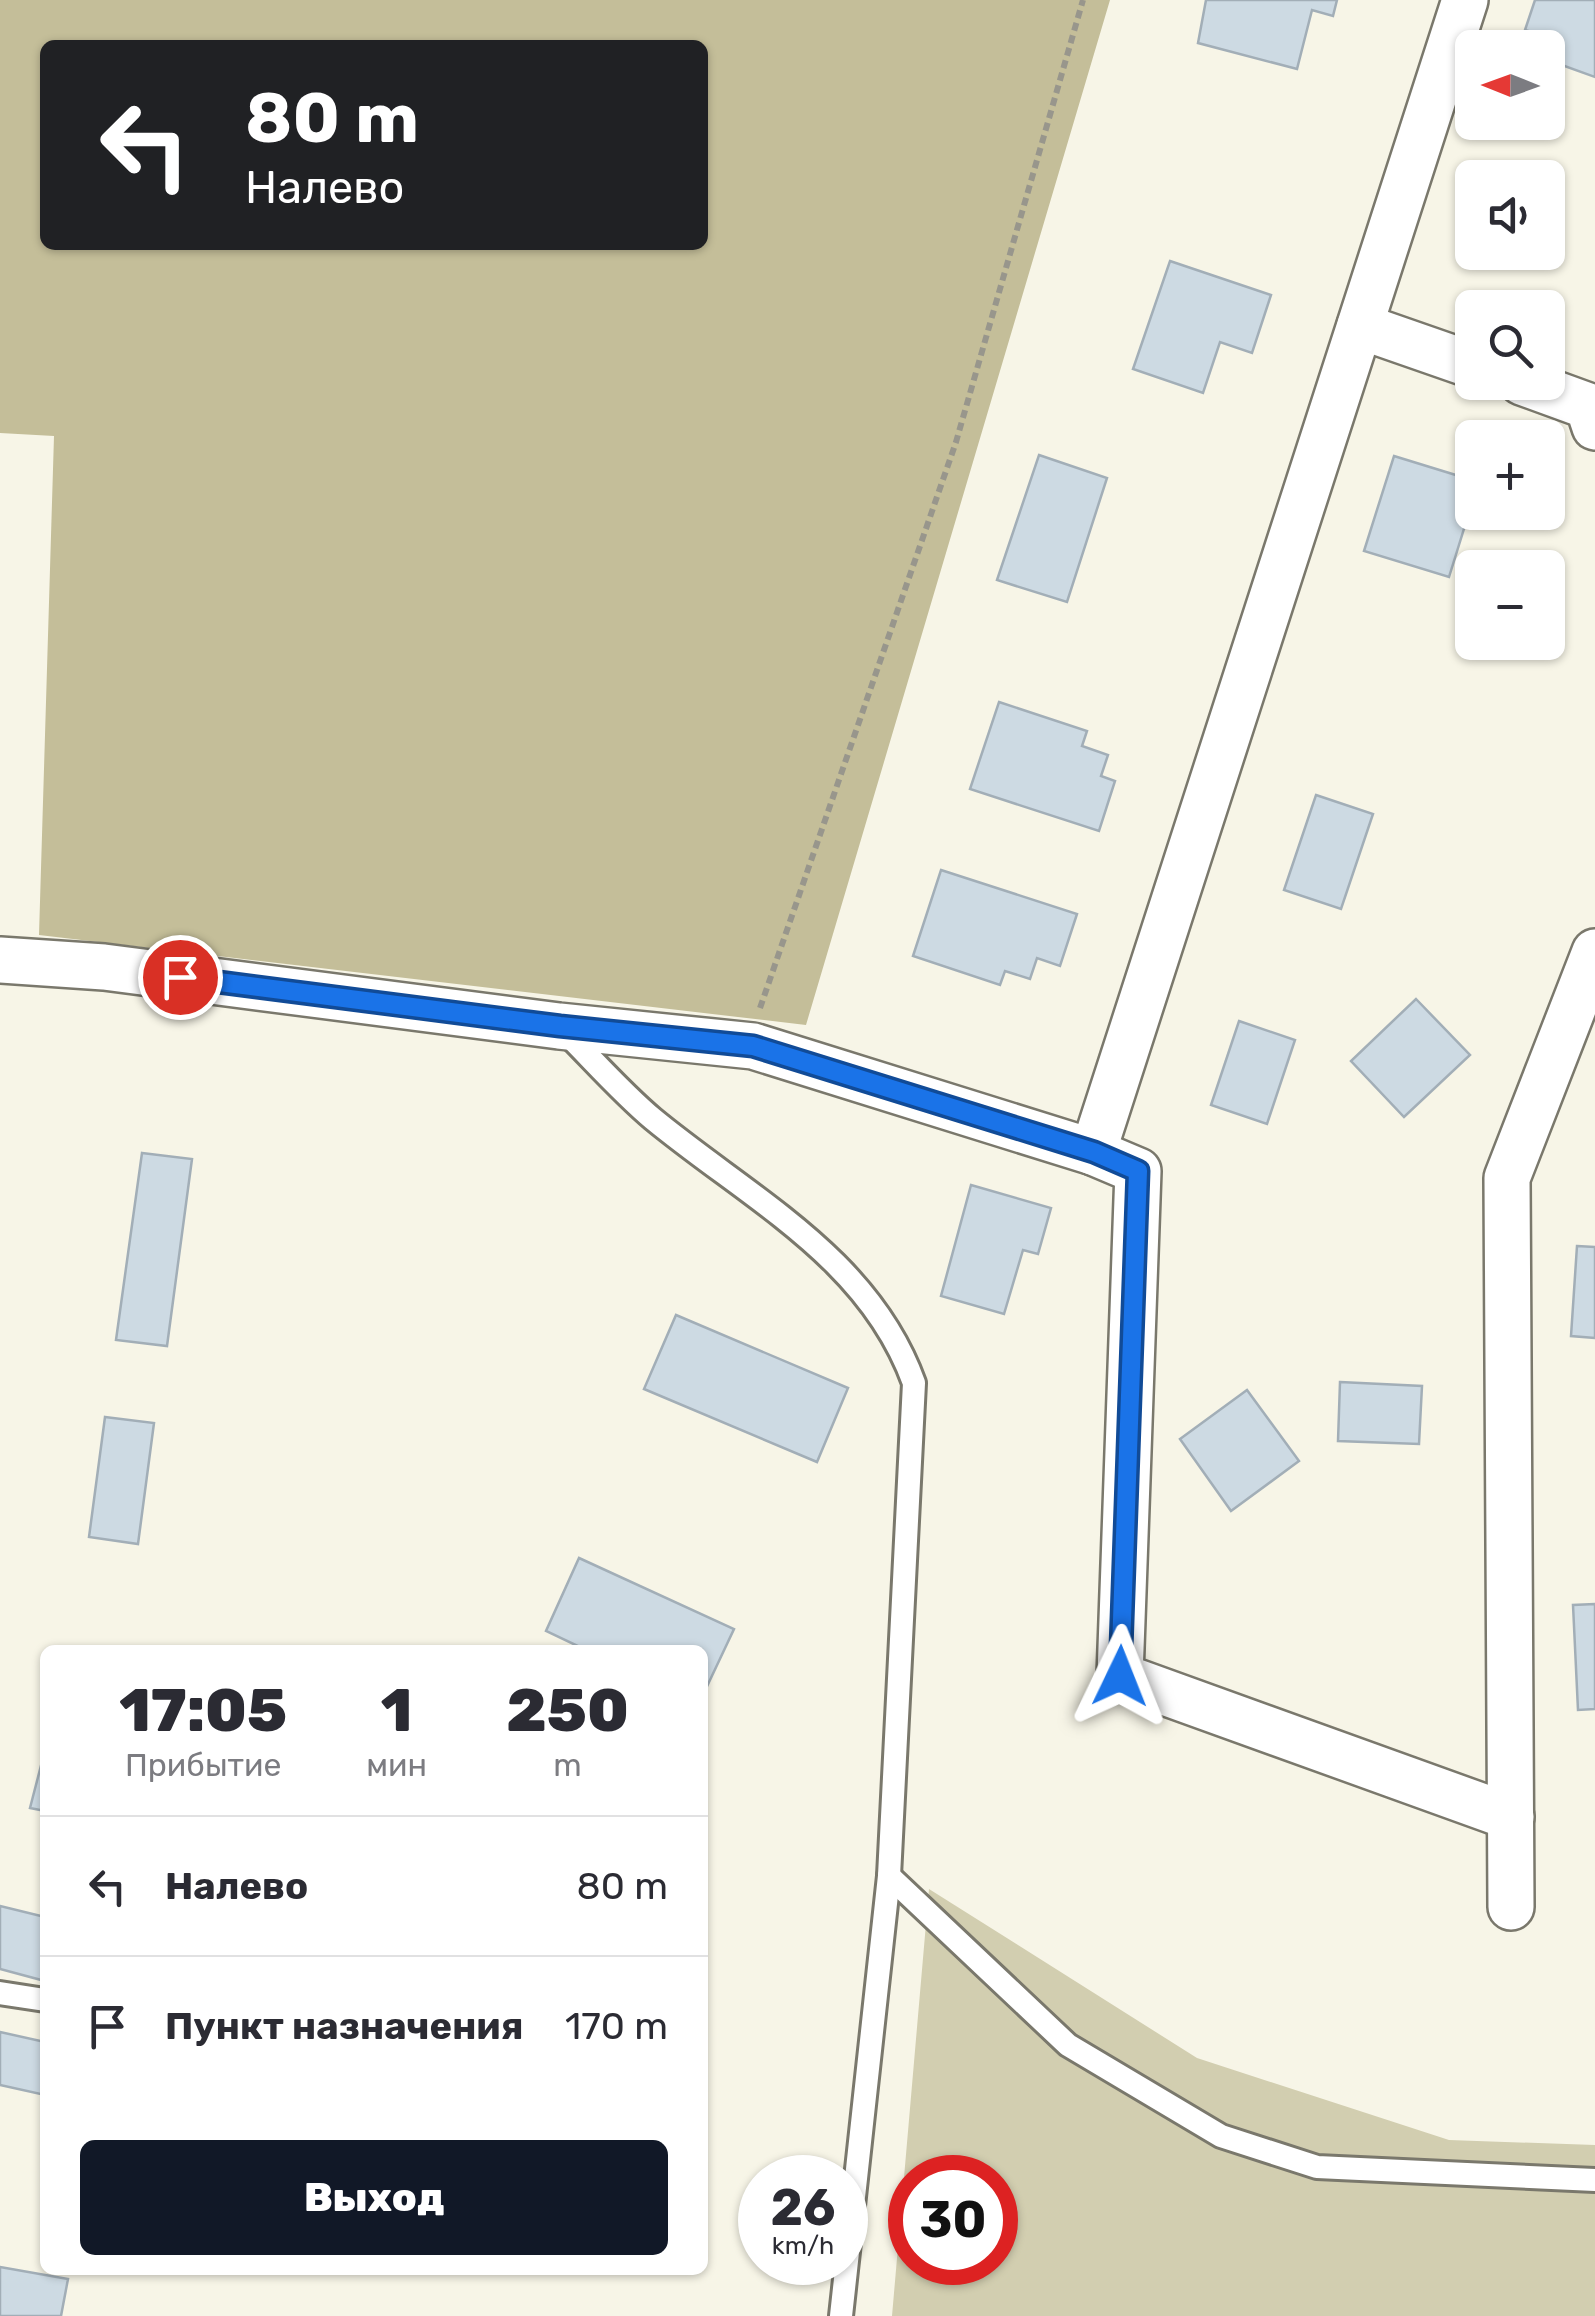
<!DOCTYPE html>
<html lang="ru">
<meta charset="utf-8">
<style>
:root{--surface:#fff;--page:#f2f2f3;--text:#2b2b33;--muted:#7c7c81;--line:#e1e1e2;--accent:#111827}
body{margin:0;font-family:Rubik,sans-serif;background:var(--page);color:var(--text);height:100vh;display:flex;flex-direction:column;font-size:38px;white-space:nowrap}
*{box-sizing:border-box;margin:0}
p{font-size:32px;color:var(--muted)}
.icon{flex:none;width:55px;height:55px;fill:none;stroke:currentColor;stroke-width:2;stroke-linecap:round;stroke-linejoin:round}
.map{position:relative;flex:1;overflow:hidden}
.side{position:absolute;left:40px;top:1645px;width:668px;height:630px;display:flex;flex-direction:column;background:var(--surface);border-radius:15px;box-shadow:0 2px 8px #0004}
.side>*{flex:none}
.guide{position:absolute;left:40px;top:40px;width:668px;height:210px;border-radius:15px;box-shadow:0 2px 8px #0004;background:#202124;color:#fff;overflow:hidden}
.needle{width:65px;rotate:271deg}
.controls{position:absolute;left:1455px;top:30px;display:grid;gap:20px}
.controls a{display:grid;place-items:center;width:110px;height:110px;border-radius:15px;background:var(--surface);box-shadow:0 2px 8px #0004;font-size:50px}
.speed{position:absolute;left:738px;top:2155px;display:flex;gap:20px;font-size:50px;font-weight:700;text-align:center}
.speed>*{display:grid;place-content:center;width:130px;height:130px;border-radius:50%;background:var(--surface);box-shadow:0 2px 8px #0004;line-height:1}
.speed small{font-size:25px;font-weight:400}
.speed .limit{border:15px solid #d22;background:#fff;color:#111}
.pin{position:absolute;display:grid;place-items:center;width:85px;height:85px;color:#fff;margin:-42px;border:5px solid #fff;border-radius:50%;box-shadow:0 2px 10px #0007}
.me{position:absolute;width:110px;margin:-55px;rotate:2deg;stroke-linejoin:round;filter:drop-shadow(0 0 8px #0008)}
.turn{display:flex;align-items:center;gap:35px;height:210px;padding:0 40px;font-size:45px}
.turn .icon{width:130px;height:130px;stroke-width:2.5}
.turn b{display:block;font-size:70px;line-height:85px}
.eta{display:flex;justify-content:space-evenly;align-items:center;height:170px;text-align:center}
.eta b{font-size:60px;font-weight:800;line-height:70px}
.cta{display:flex;gap:20px;margin-top:auto;padding:20px 40px}
.cta a{flex:1;height:115px;border-radius:15px;background:var(--accent);color:#fff;font-size:40px;font-weight:800;line-height:115px;text-align:center}
ul{padding:0;list-style:none}
li{display:flex;align-items:center;gap:30px;height:140px;padding:0 40px;border-top:2px solid var(--line)}
li div{flex:1}
li b{display:block;font-size:38px}
li em{font-style:normal}
.map>svg:first-child{display:block}
.green{fill:#d2ceb0;fill-rule:evenodd}
.forest{fill:#c4be99;fill-rule:evenodd}
.building{fill:#cddae3;stroke:#a2aeb7;stroke-width:2.5}
.lines{fill:none;stroke-linecap:round;stroke-linejoin:round}
.service-casing{stroke:#7a786c;stroke-width:28}
.minor-casing{stroke:#7a786c;stroke-width:50}
.path{stroke:#98968c;stroke-width:6;stroke-dasharray:8 5;stroke-linecap:butt}
.service{stroke:#fff;stroke-width:22}
.minor{stroke:#fff;stroke-width:45}
.route-casing{stroke:#114b97;stroke-width:25}
.route{stroke:#1a73e8;stroke-width:18}
</style>
<div class="map">
<svg width="1595" height="2316" viewBox="0 0 1595 2316">
<rect width="100%" height="100%" fill="#f7f5e7"/>
<path class="green" d="M929 1889 1197 2058 1449 2140 1595 2145V2316H892ZM910 2178H995V2262H910Z"/>
<path class="forest" d="M0 0H1110L806 1025 39 935 54 436 0 433ZM45 45H702V245H45Z"/>
<g class="building">
<path d="M1206 0H1337L1333 16 1312 10 1297 69 1198 43Z"/>
<path d="M1535 0H1595V77L1548 60V48H1540L1544 36 1525 30Z"/>
<path d="M1170 261 1271 295 1252 353 1220 342 1203 393 1133 369Z"/>
<path d="M1039 455 1107 478 1067 602 997 580Z"/>
<path d="M1394 456 1472 480V503L1449 577 1364 551Z"/>
<path d="M999 702 1087 731 1082 746 1108 755 1101 776 1115 781 1099 831 970 789Z"/>
<path d="M1316 795 1373 814 1341 909 1284 890Z"/>
<path d="M941 870 1077 914 1060 966 1037 958 1030 979 1005 971 1000 985 913 956Z"/>
<path d="M1416 999 1470 1055 1404 1117 1351 1061Z"/>
<path d="M1239 1021 1295 1040 1267 1124 1211 1105Z"/>
<path d="M142 1153 192 1159 167 1346 116 1340Z"/>
<path d="M971 1185 1051 1208 1038 1254 1023 1250 1004 1314 941 1296Z"/>
<path d="M1577 1246 1595 1247V1338L1571 1336Z"/>
<path d="M676 1315 848 1388 817 1462 644 1389Z"/>
<path d="M1340 1382 1422 1386 1419 1444 1338 1441Z"/>
<path d="M1247 1390 1299 1461 1231 1511 1180 1439Z"/>
<path d="M105 1417 154 1423 138 1544 89 1537Z"/>
<path d="M579 1558 734 1629 702 1697V1650H586L546 1631Z"/>
<path d="M1595 1604V1709L1578 1710 1573 1605Z"/>
<path d="M45 1750V1811L30 1808Z"/>
<path d="M0 1906 45 1917V1981L0 1969Z"/>
<path d="M0 2032 45 2042V2095L0 2085Z"/>
<path d="M0 2267 68 2279 61 2316H0Z"/>
</g>
<g class="lines">
<g class="service-casing">
<g id="service">
<path d="M565 1032C594 1061 622 1093 653 1119 750 1199 869 1258 914 1383L889 1876 841 2316"/>
<path d="M889 1876 1068 2045 1221 2136 1317 2167 1595 2180"/>
<path d="M0 1993 45 2000"/>
</g>
</g>
<g class="minor-casing">
<g id="minor">
<path d="M1360 326 1472 365"/>
<path d="M1522 382 1588 406 1595 427"/>
<path d="M0 960 104 967 559 1026 753 1046 1093 1152 1138 1171 1120 1676 1511 1817"/>
<path d="M1093 1152 1465 0"/>
<path d="M1511 1907 1507 1178 1595 952"/>
</g>
</g>
<path class="path" d="M760 1008 956 442 1083 0"/>
<use href="#service" class="service"/>
<use href="#minor" class="minor"/>
</g>
<g class="lines">
<g class="route-casing">
<path id="route" d="M180 977 560 1026 753 1046 1094 1152 1138 1171 1120 1676"/>
</g>
<use href="#route" class="route"/>
</g>
</svg>
<div class="controls">
<a><svg class="needle" viewBox="-14 -14 28 28"><path d="M0-13l5 13h-10z" fill="#e53935"/><path d="M0 13l5-13h-10z" fill="#7c7c81"/></svg></a>
<a><svg class="icon" aria-label="sound" viewBox="0 0 24 24"><path d="M4 9h4l5-4v14l-5-4H4zM17 9q2 3 0 6"/></svg></a>
<a><svg class="icon" aria-label="search" viewBox="0 0 24 24"><circle cx="10" cy="10" r="6"/><path d="M15 15l6 6"/></svg></a>
<a>+</a>
<a>−</a>
</div>
<div class="speed"><div>26<small>km/h</small></div><div class="limit">30</div></div>
<div class="pin" style="left:180px;top:977px;background:#d93025"><svg class="icon" aria-label="arrive" viewBox="0 0 24 24"><path d="M6 21V4h12l-3 4 3 4H6"/></svg></div>
<svg class="me" style="left:1120px;top:1676px" viewBox="-20 -20 40 40"><path d="M0-17L14 15 0 8-14 15z" fill="#1a73e8" stroke="#fff" stroke-width="4"/></svg>
<div class="guide">
<div class="turn"><svg class="icon" aria-label="left" viewBox="0 0 24 24"><path d="M17 20v-9H6M10 6l-5 5 5 5"/></svg><div><b>80 m</b>Налево</div></div>
</div>
<section class="side">
<div class="eta">
<div><b>17:05</b><p>Прибытие</p></div>
<div><b>1</b><p>мин</p></div>
<div><b>250</b><p>m</p></div>
</div>
<ul>
<li><svg class="icon" aria-label="left" viewBox="0 0 24 24"><path d="M17 20v-9H6M10 6l-5 5 5 5"/></svg><div><b>Налево</b></div><em>80 m</em></li>
<li><svg class="icon" aria-label="arrive" viewBox="0 0 24 24"><path d="M6 21V4h12l-3 4 3 4H6"/></svg><div><b>Пункт назначения</b></div><em>170 m</em></li>
</ul>
<div class="cta"><a>Выход</a></div>
</section>
</div>
